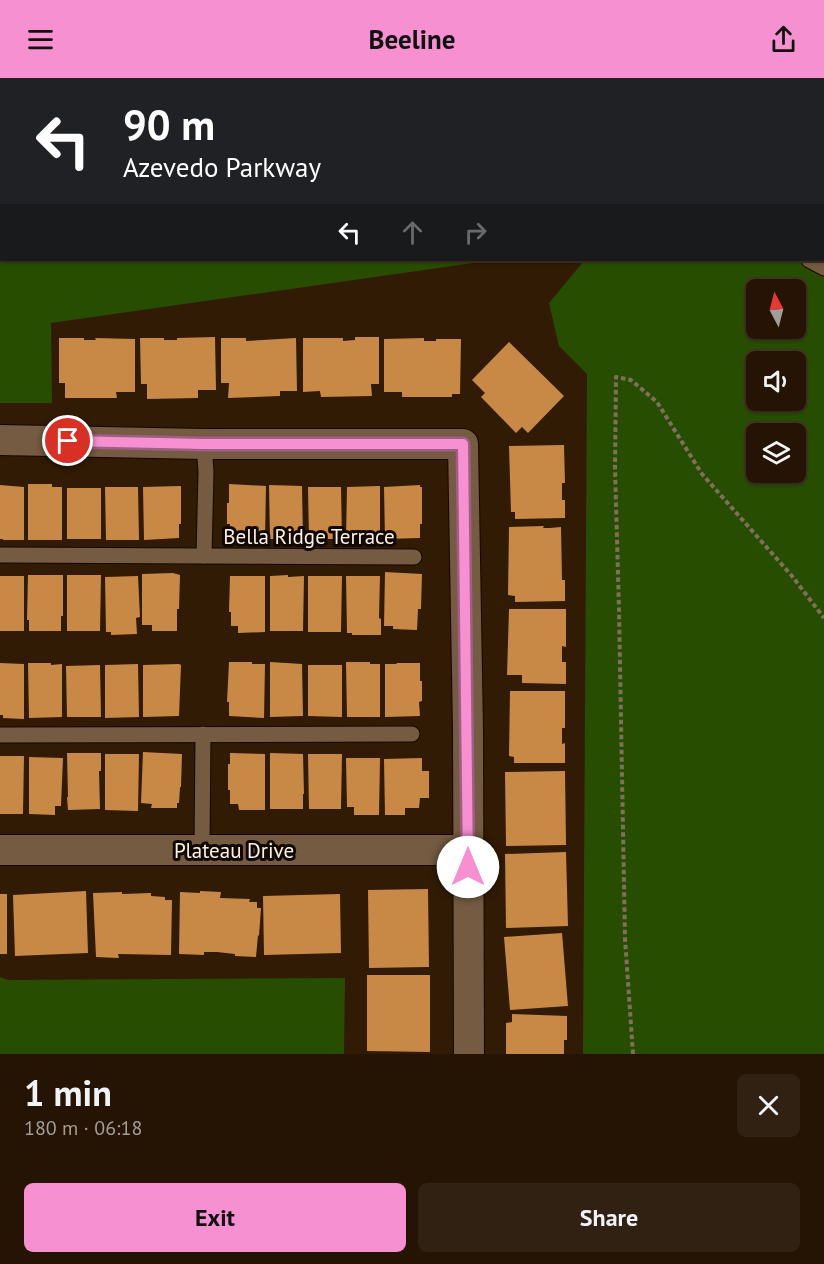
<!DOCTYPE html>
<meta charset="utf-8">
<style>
:root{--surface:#251403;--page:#312112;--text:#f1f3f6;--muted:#a39e9a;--line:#423325;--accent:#f690d0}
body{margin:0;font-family:"PT Sans",sans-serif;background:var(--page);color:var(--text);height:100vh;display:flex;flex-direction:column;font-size:22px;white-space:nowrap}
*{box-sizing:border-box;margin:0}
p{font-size:20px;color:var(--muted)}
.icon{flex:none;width:33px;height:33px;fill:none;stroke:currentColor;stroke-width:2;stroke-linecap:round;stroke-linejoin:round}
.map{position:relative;height:976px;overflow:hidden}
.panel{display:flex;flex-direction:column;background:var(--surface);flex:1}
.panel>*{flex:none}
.banner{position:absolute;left:0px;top:0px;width:825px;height:183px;box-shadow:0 2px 4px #0004,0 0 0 2px var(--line);background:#202124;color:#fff;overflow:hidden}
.needle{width:39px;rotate:353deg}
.controls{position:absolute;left:746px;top:201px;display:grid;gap:12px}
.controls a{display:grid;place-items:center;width:60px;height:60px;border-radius:9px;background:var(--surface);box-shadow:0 2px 4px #0004,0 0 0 2px var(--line);font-size:30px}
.pin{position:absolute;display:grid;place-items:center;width:51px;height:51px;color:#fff;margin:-26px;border:3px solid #fff;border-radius:50%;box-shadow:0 2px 6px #0007}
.me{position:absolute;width:66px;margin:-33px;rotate:0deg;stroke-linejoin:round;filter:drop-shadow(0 0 4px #0008)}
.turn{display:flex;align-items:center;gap:21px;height:126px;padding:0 24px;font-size:27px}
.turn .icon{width:78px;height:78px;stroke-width:2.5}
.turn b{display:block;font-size:42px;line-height:51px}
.lanes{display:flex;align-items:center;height:57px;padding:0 24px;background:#0003;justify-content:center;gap:30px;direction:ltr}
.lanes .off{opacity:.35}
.round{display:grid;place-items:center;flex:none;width:63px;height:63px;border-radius:9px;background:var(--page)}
.summary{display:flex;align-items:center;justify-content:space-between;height:102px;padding:0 24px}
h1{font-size:36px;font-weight:700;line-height:45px}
.primary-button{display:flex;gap:12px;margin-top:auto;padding:12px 24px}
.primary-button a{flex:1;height:69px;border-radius:9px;background:var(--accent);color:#111;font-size:24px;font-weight:700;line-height:69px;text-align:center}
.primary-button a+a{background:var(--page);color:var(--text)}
header{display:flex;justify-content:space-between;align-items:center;height:78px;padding:0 24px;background:var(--accent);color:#111;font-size:27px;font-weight:700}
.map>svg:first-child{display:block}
.green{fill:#274e00;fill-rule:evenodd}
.building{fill:#c98946}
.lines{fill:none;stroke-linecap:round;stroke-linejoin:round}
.lane-casing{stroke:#180500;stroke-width:17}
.street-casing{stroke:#180500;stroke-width:32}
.path{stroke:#816f5d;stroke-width:4;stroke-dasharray:4.5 3;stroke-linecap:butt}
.lane{stroke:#745b42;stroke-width:15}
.street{stroke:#745b42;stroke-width:30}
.route-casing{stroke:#a05e87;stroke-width:15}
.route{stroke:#f690d0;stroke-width:10}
.labels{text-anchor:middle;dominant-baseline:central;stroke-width:6;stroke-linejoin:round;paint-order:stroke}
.street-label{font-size:21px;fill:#fdf1e6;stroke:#120802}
</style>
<header><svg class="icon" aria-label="menu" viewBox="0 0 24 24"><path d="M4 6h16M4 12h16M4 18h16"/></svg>Beeline<svg class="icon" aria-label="share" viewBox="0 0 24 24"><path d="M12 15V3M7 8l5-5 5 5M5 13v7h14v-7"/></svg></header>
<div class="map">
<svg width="824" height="976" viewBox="0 0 824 976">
<rect width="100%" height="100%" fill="#311b04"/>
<g class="green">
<path d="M0 0H824V976H583L587 296 559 268 549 225 584 183 582 182H824V2H2V182H494L51 245 52 325H0ZM756 212H795V250H756ZM756 284H795V322H756ZM756 356H795V394H756Z"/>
<path d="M0 899 8 902 345 900 344 976H0Z"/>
</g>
<g class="building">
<path d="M215 259 216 312H198V320L147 321V306H141L140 260H164V262H177V260Z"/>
<path d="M355 259H379V306H371L372 318 321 319 320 313 303 314V260H343V263L355 262Z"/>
<path d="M59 260H84V262H96L95 260 135 261V314H116L117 320H65V305H59Z"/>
<path d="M221 260H246V263L296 260 297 313H280V318L228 320 229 305H221Z"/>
<path d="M424 260V263H436V261H461L460 316H452V319H402V314H384V261Z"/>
<path d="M509 264 564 318 528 355 522 349 516 355 481 319 485 315 472 302Z"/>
<path d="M564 367 565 405H562V422H565V440L515 441V434H511L509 368Z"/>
<path d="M28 406H52V409H62V462H28Z"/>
<path d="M229 406 266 408 265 462H244V460H230V446H227V425H229Z"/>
<path d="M0 407 24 409V462H3V461H0Z"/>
<path d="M269 407 302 408 303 461H270Z"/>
<path d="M420 407V409H422V446H420V460L385 461 384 409Z"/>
<path d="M181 408V446H179V460L144 462 143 409Z"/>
<path d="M380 408V462H346L347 409Z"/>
<path d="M105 409H138L139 462H106Z"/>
<path d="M308 409H341L342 461H309Z"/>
<rect x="67" y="410" width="34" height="51"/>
<path d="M544 448 543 450H550L561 449 562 502H565V523L515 524V518L508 517 509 449Z"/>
<path d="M385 494 422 496 421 531H418L417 552 393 551V548H384Z"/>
<path d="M173 495 180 497 179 531H177V553H152V547H142V496Z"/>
<path d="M28 497H63V538H61V553H29V542H27Z"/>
<path d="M67 497H101L100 553H67Z"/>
<path d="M288 497V499L304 498 303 553H270V498Z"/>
<rect x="0" y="498" width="24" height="55"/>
<path d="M138 498 140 539 136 540 137 556 111 557V554H106L105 499Z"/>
<path d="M230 498H265V554L238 555V548H231V534H229Z"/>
<path d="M308 498H342L341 554H308Z"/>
<path d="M346 498H380L379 540 381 541V557H352V555H347Z"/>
<path d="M509 531H566V569L562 568V584H566V606L522 605V597H507Z"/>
<path d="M229 584H252V586H265L264 640 229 638V624H227Z"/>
<path d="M270 584 302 586 303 638 270 639Z"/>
<path d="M346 584H370V586H380V639H347Z"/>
<path d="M0 585 24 586V641L3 640V637H0Z"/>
<path d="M28 585H51V587L62 586V639L29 640Z"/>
<path d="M397 585H420V603H422V623L419 624 420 638 385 639V586H396Z"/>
<path d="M138 586 139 639 105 640V587Z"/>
<path d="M179 586 181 587 179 638 143 639V587Z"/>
<path d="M100 587 101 639H67L66 588Z"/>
<path d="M308 587H342V639L308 638Z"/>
<path d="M510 613H565V650H562V666L565 665V685H514V679L509 678Z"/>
<path d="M143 674 182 676 181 709H180L179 725H177V730H151L152 726 141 725Z"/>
<path d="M67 675H101V693H99L100 731 68 732 67 719H68Z"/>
<path d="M230 675 265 676V732H239L238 726H230V712H228V686H230Z"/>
<path d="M270 675 303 676 304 716H303V731H270Z"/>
<path d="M105 676H139L138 733 105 732Z"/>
<path d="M308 676H342L341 731H309Z"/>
<path d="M0 678H24L23 736H0Z"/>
<path d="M29 679 63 680 61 728H55V737L29 736Z"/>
<path d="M346 680H380L379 737H354V729H347Z"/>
<path d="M422 680V693H429V720H420L419 730H405V737H385L384 681Z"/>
<path d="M565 693 566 767 506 768 505 694Z"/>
<path d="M566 774 568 848 506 850 505 776Z"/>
<path d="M428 811 429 889 369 890 368 812Z"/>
<path d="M86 813 88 875 15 878 13 817Z"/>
<path d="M200 813 221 814 220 820 250 821 249 824H257V830H261L259 858 258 857 256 879 235 878V876L217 874H204V877L179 876 180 814 200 815Z"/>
<path d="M122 814V816L151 815V818L165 819V822H172L171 877 118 876 119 880 96 879 93 815Z"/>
<rect x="0" y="816" width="7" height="60"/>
<path d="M340 816 341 875 264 877 263 818Z"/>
<path d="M562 855 568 928 510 932 504 859Z"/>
<path d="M367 897H430V974L367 973Z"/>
<path d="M512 936 567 938V962H564V976H506V945L512 944Z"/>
</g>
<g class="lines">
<g class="lane-casing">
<g id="lane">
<path d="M547 0 549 2"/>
<path d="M809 182 824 190"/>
<path d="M0 477 414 479"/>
<path d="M204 478 206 394 204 366"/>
<path d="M0 657 412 656"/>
<path d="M202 772 203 656"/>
</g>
</g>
<g class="street-casing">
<g id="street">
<path d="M0 362 204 366H463L468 652 469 976"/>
<path d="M0 772H469"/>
</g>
</g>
<g class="path">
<path d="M465 0 468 2"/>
<path d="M633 976 625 861 619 532 615 390 616 299 631 302 657 324 702 396 792 498 824 540"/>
</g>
<use href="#lane" class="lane"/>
<use href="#street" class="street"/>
</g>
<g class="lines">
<g class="route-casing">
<path id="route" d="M68 363 204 366H463L468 789"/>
</g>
<use href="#route" class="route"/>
</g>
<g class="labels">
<g class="street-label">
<text x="309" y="458">Bella Ridge Terrace</text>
<text x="234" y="772">Plateau Drive</text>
</g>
</g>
</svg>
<div class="controls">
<a><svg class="needle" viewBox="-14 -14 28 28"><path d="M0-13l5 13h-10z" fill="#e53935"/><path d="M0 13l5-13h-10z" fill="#a39e9a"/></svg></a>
<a><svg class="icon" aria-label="sound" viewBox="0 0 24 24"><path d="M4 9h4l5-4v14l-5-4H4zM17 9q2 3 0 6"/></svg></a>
<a><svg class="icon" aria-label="layers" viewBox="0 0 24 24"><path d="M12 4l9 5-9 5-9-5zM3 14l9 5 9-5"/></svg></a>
</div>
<div class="pin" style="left:68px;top:363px;background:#d93025"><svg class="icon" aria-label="arrive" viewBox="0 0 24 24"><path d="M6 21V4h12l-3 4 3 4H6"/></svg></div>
<svg class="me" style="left:468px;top:789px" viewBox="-20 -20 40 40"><circle r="19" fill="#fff"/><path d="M0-13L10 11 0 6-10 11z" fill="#f690d0"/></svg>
<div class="banner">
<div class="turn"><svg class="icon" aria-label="left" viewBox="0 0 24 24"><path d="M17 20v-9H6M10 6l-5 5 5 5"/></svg><div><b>90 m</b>Azevedo Parkway</div></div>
<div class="lanes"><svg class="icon" aria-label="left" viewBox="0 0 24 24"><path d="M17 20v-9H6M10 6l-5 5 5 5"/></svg><svg class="icon off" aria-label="ahead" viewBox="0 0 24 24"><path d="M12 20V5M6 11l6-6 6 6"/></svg><svg class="icon off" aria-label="right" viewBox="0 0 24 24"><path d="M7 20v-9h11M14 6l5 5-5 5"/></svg></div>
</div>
</div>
<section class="panel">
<div class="summary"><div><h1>1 min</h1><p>180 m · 06:18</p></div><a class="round"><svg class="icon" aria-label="close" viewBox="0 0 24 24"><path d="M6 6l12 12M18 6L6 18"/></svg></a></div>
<div class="primary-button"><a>Exit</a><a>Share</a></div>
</section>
